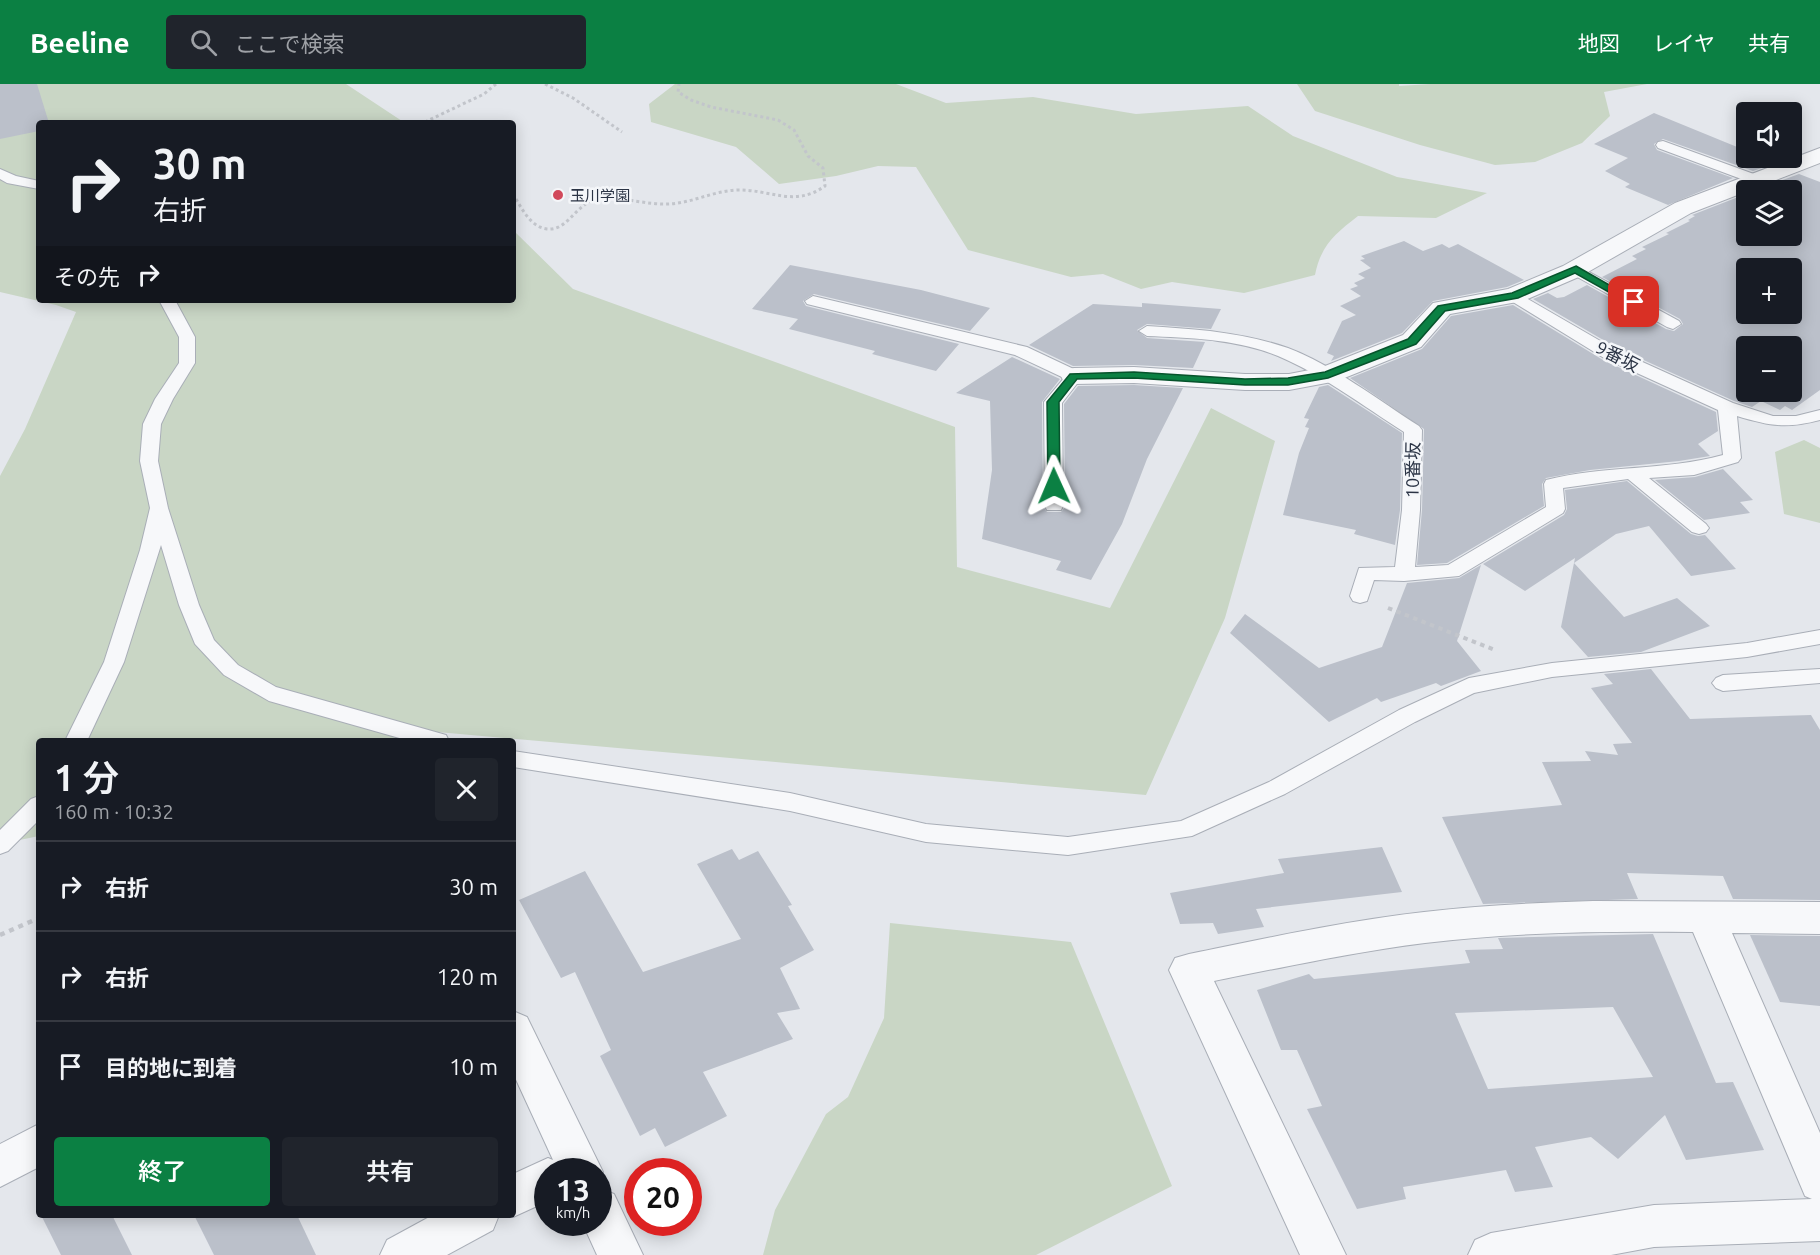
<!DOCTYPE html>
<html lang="ja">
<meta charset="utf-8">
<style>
:root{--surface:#171b24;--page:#20242c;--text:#f1f3f6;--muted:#9ea1a6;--line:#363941;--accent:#0b8043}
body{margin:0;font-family:Ubuntu,"Noto Sans JP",sans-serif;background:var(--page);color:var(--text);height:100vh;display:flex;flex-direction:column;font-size:22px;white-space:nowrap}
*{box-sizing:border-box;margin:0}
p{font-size:20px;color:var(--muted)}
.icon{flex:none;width:33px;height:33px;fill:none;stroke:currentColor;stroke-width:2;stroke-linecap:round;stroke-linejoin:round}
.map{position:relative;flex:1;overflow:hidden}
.panel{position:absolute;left:36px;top:654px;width:480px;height:480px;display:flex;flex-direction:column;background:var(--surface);border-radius:6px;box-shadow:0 3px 15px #0003}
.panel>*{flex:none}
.banner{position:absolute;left:36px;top:36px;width:480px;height:183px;border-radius:6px;box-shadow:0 3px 15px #0003;background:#171b24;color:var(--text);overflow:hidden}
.controls{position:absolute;left:1736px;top:18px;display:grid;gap:12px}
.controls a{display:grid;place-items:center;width:66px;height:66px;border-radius:6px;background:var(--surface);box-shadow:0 3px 15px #0003;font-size:30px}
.speed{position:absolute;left:534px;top:1074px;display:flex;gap:12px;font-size:30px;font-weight:700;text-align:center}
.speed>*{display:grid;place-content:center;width:78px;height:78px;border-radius:50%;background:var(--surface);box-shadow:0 3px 15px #0003;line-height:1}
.speed small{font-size:15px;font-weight:400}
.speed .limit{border:9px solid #d22;background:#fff;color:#111}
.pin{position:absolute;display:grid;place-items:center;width:51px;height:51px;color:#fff;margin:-26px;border-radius:12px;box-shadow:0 3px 9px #0006}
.me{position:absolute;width:66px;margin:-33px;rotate:359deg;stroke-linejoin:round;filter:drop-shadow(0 0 4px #0008)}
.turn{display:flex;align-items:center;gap:21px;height:126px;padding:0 18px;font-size:27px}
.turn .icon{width:78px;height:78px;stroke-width:2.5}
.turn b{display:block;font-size:42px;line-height:51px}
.then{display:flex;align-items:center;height:57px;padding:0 18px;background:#0003;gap:12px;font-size:22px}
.round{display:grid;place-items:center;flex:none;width:63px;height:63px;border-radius:6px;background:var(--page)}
.summary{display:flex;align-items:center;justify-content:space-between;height:102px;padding:0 18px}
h1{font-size:36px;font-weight:600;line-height:45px}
.action{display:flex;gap:12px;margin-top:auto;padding:12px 18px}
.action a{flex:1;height:69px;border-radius:6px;background:var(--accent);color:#fff;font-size:24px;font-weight:600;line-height:69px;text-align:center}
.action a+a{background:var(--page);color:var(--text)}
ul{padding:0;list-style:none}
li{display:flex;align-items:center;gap:18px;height:90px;padding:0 18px;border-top:2px solid var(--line)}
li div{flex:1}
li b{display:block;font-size:22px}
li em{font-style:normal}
header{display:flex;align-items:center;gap:36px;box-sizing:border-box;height:84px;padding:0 30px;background:var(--accent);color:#fff}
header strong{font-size:28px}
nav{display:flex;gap:33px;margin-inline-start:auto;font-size:21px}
.search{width:420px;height:54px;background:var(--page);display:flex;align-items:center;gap:15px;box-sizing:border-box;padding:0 21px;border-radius:6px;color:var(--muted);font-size:22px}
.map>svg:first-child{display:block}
.green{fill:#c9d6c5}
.building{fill:#bbc0ca;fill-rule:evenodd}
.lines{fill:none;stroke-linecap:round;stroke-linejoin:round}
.lane-casing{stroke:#a9aeb7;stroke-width:2}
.street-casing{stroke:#a9aeb7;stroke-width:2}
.path-far2{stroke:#c2c5cb;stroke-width:3;stroke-dasharray:3 3;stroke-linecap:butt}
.path-far1{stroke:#c2c5cb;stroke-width:4;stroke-dasharray:4.5 4.5;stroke-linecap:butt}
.path{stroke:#c2c5cb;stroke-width:4.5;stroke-dasharray:5 5;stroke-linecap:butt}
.lane{fill:#f7f8fa;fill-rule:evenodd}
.street{fill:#f7f8fa;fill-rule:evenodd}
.route{fill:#0b8043;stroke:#07532c;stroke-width:1.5}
.poi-dot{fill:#d1495b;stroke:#f4f6f9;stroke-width:2}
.labels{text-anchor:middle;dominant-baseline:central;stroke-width:5;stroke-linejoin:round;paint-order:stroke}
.far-poi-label{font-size:15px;fill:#2b3445;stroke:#f4f6f9;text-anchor:start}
.street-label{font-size:18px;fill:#2b3445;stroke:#f4f6f9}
</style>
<header>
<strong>Beeline</strong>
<div class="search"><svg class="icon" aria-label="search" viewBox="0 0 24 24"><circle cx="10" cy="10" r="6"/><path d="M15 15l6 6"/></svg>ここで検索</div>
<nav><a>地図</a><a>レイヤ</a><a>共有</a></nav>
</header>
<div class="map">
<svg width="1820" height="1171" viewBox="0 0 1820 1171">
<rect width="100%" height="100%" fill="#e4e7ec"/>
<g class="green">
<path d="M0 0H346L405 39H39V216H513V146L573 205 955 343 957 483 1110 524 1211 324 1275 357 1225 534 1146 711 426 647 379 657H39V752L0 760V392L25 345 76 228 56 221 0 208Z"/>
<path d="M675 0H896L946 19 1033 13 1136 30 1248 22 1293 52 1397 93 1487 109 1436 134 1358 132C1335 150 1321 161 1315 191L1244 209 1172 198 1141 205 1103 190 1071 193 968 166 916 83 878 82 836 92 779 100 736 63 651 38 649 20Z"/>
<path d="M1297 0H1399V2L1430 0H1647L1604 8 1610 32 1582 59 1535 78 1495 81 1420 61 1315 27Z"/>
<path d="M1804 356 1820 364V439L1784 430 1775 368Z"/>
<path d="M890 839 1071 858 1172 1102 1036 1171H763L775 1126 826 1030 848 1013 884 934Z"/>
</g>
<g class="building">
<path d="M0 0H37L49 39H39V47L0 55Z"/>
<path d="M1654 29 1742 65 1739 67 1746 69V74H1757L1773 80 1753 87 1663 55 1654 60 1657 66 1733 94 1668 121 1625 103 1630 100 1605 87 1628 74 1594 60Z"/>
<path d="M1799 90 1820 98V306L1792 326 1785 322 1780 326 1761 317 1752 323 1734 317 1617 264 1533 215 1548 209 1557 214 1564 213 1587 201 1666 245 1674 247 1683 240 1680 235 1602 193 1637 175 1632 172 1646 165 1642 163 1669 150 1666 149 1690 137 1688 136 1695 132 1692 131 1746 110V152H1791V106H1755ZM1746 184H1791V230H1746ZM1746 262H1791V308H1746Z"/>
<path d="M1404 157 1423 167 1442 160 1449 164 1458 160 1524 196 1507 203 1433 217 1402 249 1331 277 1334 272 1327 269 1342 237 1356 231 1340 222 1361 212 1350 205 1358 202 1354 199 1365 194 1358 190 1371 184 1360 176 1365 175 1361 172Z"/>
<path d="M790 181 921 206 990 224 970 247 814 210 803 217 806 222 959 260 936 287 872 270 875 267 789 245 798 235 752 225Z"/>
<path d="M1142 219 1221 225 1211 245 1147 240 1137 246 1147 254 1205 258 1193 284 1134 281 1073 282 1029 261 1093 220 1142 223Z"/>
<path d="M1513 221 1603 276 1716 328 1718 347 1698 360 1710 372 1679 377 1590 386 1546 394 1542 400 1544 422 1447 479 1417 481 1422 426 1424 345 1350 294 1422 265 1451 232Z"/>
<path d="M1012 273 1060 295 1042 318 1043 422 1047 428H1061L1065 423 1064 320 1078 302 1134 301 1183 304 1147 375 1122 440 1091 496 1056 486 1061 477 982 455 992 386 990 317 956 309Z"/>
<path d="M1328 301 1402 349 1400 426 1395 461 1354 450 1356 446 1283 431 1299 369 1309 344 1305 343 1309 335 1304 334 1319 303Z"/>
<path d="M1723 385 1753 416 1740 418 1750 429 1704 436 1655 396 1695 393Z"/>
<path d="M1627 397 1691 450 1698 452 1705 451 1736 485 1691 492 1649 442 1616 450 1574 479 1575 474 1525 507 1483 480 1564 431 1567 425 1565 406Z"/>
<path d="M1574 479 1624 533 1677 514 1710 542 1641 568 1588 573 1561 543Z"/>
<path d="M1481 481 1457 557 1481 587 1441 602 1436 599 1381 618 1377 614 1329 638 1230 549 1245 530 1319 584 1382 563 1407 499 1459 494Z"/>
<path d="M1651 585 1690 635 1811 631 1820 646V816L1733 815 1723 792 1627 789 1638 815 1483 820 1442 733 1562 721 1542 678 1591 677 1585 667 1618 671 1613 660 1632 659 1591 604 1613 600 1604 590Z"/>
<path d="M1382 763 1402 808 1256 825 1264 843 1218 850 1213 839 1180 840 1170 809 1284 789 1278 775Z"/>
<path d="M732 765 739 776 758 767 792 821 788 822 814 866 780 884 800 925 777 929 793 955 703 988 727 1032 665 1063 655 1044 640 1052 600 972 611 966 575 888 561 894 519 816 585 787 643 888 741 855 697 780Z"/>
<path d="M1653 850 1716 999 1733 998 1764 1066 1686 1076 1665 1031 1618 1075 1591 1053 1535 1063 1553 1103 1515 1108 1506 1086 1403 1103 1406 1115 1357 1125 1307 1025 1322 1022 1297 966H1281L1257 906 1309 890 1314 895 1470 879 1465 866 1503 865 1498 854ZM1613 923 1653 993 1488 1005 1455 929Z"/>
<path d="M1750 851 1820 852V922L1780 918Z"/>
<path d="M41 1131H112L132 1171H61Z"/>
<path d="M194 1131H297L316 1171H214Z"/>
</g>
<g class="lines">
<g class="lane-casing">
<g id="lane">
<path d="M1663 57 1762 93 1764 96 1757 100 1752 99 1658 64 1656 61 1658 58Z"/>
<path d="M0 85 16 92 39 97V105L7 99 0 95Z"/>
<path d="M1576 181 1679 237 1681 240 1673 245 1667 243 1570 189 1568 186 1570 183Z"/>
<path d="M1514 207 1616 266 1733 319 1773 332H1796L1820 326V336C1786 345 1770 342 1737 332L1741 374 1738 378 1694 391 1649 394 1706 440 1709 444 1706 448 1699 450 1692 448 1628 395 1563 404 1565 425 1563 429 1459 492 1404 497 1374 496 1367 517 1360 519 1353 517 1350 512 1359 484 1395 483 1402 426 1404 348C1363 322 1323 291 1278 272 1237 255 1191 254 1147 252L1139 247 1147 242C1195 245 1242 248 1288 264 1331 280 1380 317 1419 342L1422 346 1420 426 1415 483 1448 481 1546 423 1544 400 1546 396C1604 381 1665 387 1723 371L1718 326 1604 274 1508 215 1506 212 1508 209Z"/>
<path d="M813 212 1027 263 1080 288 1083 292 1062 319 1063 422 1061 426H1047L1045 422 1044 318 1064 294 1015 271 807 220 805 217Z"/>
<path d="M159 216H175L195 253V279L173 315 161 340 158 377 168 424 199 521 214 556 238 581 276 603 446 651 449 657H410L269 617 224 591 195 560 179 521 161 461 124 578 87 657H65L104 578 140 466 150 424 140 377 143 340 155 315 179 279V253Z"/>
<path d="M1820 546V560L1747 573 1552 593 1474 609 1415 638 1285 710 1192 752 1068 771 926 758 790 727 513 683V667L790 709 926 740 1068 753 1181 737 1269 698 1399 626 1469 594 1552 579 1747 559Z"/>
<path d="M1820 585V599L1723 607 1716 604 1712 599 1716 594 1723 591Z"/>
<path d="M39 712V736L8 767 0 770V746L31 715Z"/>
</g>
</g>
<g class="street-casing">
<g id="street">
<path d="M1820 64V79L1691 129 1581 192 1523 217 1450 230 1421 263 1337 297 1289 306H1245L1134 299 1074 300 1064 298 1061 292 1064 286 1074 284 1134 283 1245 290H1289L1320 284 1403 251 1433 219 1508 205 1563 182 1675 119Z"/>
<path d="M1593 817 1820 818V850L1732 849 1820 1049V1157L1654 1163 1611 1171H1468L1475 1156 1491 1149 1654 1121 1812 1115 1805 1112 1693 848C1604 847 1514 848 1425 859 1354 868 1284 883 1214 897L1346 1171H1300L1169 886 1175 874 1189 870C1267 854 1345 837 1424 828 1480 821 1537 819 1593 817Z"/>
<path d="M513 927 527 933 603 1088 598 1097V1088H548V1117L513 1133 509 1131H513V1090L548 1074 553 1076 513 989Z"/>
<path d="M39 1040V1083L0 1103V1060Z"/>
<path d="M598 1104 614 1110 643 1171H597L582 1138H598Z"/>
<path d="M433 1131H499L493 1146 447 1171H380L387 1156Z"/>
</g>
</g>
<g class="path-far2">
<path d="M545 0 573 14 622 48"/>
<path d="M428 39 427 37 484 10 496 0"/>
<path d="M513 110C521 123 530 143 547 145 571 147 576 114 605 114 627 114 648 121 669 120 692 119 713 107 737 106 770 105 794 124 825 102L823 84 808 72 794 46 778 36 711 23 691 16 678 8 679 0"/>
</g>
<path class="path-far1" d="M1388 524 1495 566"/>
<path class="path" d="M0 851 39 834"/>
<use href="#lane" class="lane"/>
<use href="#street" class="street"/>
</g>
<path class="route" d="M1576 182 1639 218 1630 220 1575 189 1518 214 1445 227 1416 260 1328 294 1288 301H1245L1134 294 1077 295 1059 318 1060 402 1054 405 1048 402 1047 318 1070 290 1134 288 1245 295 1288 294 1325 288 1408 255 1438 222 1512 209Z"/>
<circle class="poi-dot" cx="558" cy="111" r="6"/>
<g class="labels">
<g class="far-poi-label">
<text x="570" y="111">玉川学園</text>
</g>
<g class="street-label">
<text transform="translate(1618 272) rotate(27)">9番坂</text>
<text transform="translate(1412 386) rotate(-89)">10番坂</text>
</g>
</g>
</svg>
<div class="controls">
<a><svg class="icon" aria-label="sound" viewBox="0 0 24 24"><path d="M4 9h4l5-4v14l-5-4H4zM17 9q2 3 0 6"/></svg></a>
<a><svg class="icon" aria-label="layers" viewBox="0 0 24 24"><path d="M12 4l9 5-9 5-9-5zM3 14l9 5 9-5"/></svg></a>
<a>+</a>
<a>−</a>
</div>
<div class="speed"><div>13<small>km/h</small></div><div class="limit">20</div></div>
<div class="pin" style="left:1634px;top:218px;background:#d93025"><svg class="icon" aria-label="arrive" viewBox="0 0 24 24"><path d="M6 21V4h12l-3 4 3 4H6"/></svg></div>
<svg class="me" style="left:1054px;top:402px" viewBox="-20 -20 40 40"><path d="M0-17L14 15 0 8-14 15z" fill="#0b8043" stroke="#fff" stroke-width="4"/></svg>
<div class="banner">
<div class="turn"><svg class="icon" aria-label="right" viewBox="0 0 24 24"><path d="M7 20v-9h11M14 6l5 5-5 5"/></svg><div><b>30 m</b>右折</div></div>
<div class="then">その先<svg class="icon" aria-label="right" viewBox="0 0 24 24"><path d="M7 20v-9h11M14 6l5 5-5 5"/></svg></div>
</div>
<section class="panel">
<div class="summary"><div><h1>1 分</h1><p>160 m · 10:32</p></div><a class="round"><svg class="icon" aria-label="close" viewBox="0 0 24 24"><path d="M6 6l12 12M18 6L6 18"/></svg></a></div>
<ul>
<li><svg class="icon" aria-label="right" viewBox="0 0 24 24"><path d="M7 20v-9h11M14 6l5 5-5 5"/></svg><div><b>右折</b></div><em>30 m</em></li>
<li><svg class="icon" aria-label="right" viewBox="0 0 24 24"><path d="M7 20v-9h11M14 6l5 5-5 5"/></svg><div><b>右折</b></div><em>120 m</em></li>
<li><svg class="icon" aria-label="arrive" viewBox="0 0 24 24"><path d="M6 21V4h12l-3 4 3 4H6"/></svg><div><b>目的地に到着</b></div><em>10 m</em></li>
</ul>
<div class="action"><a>終了</a><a>共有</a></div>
</section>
</div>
